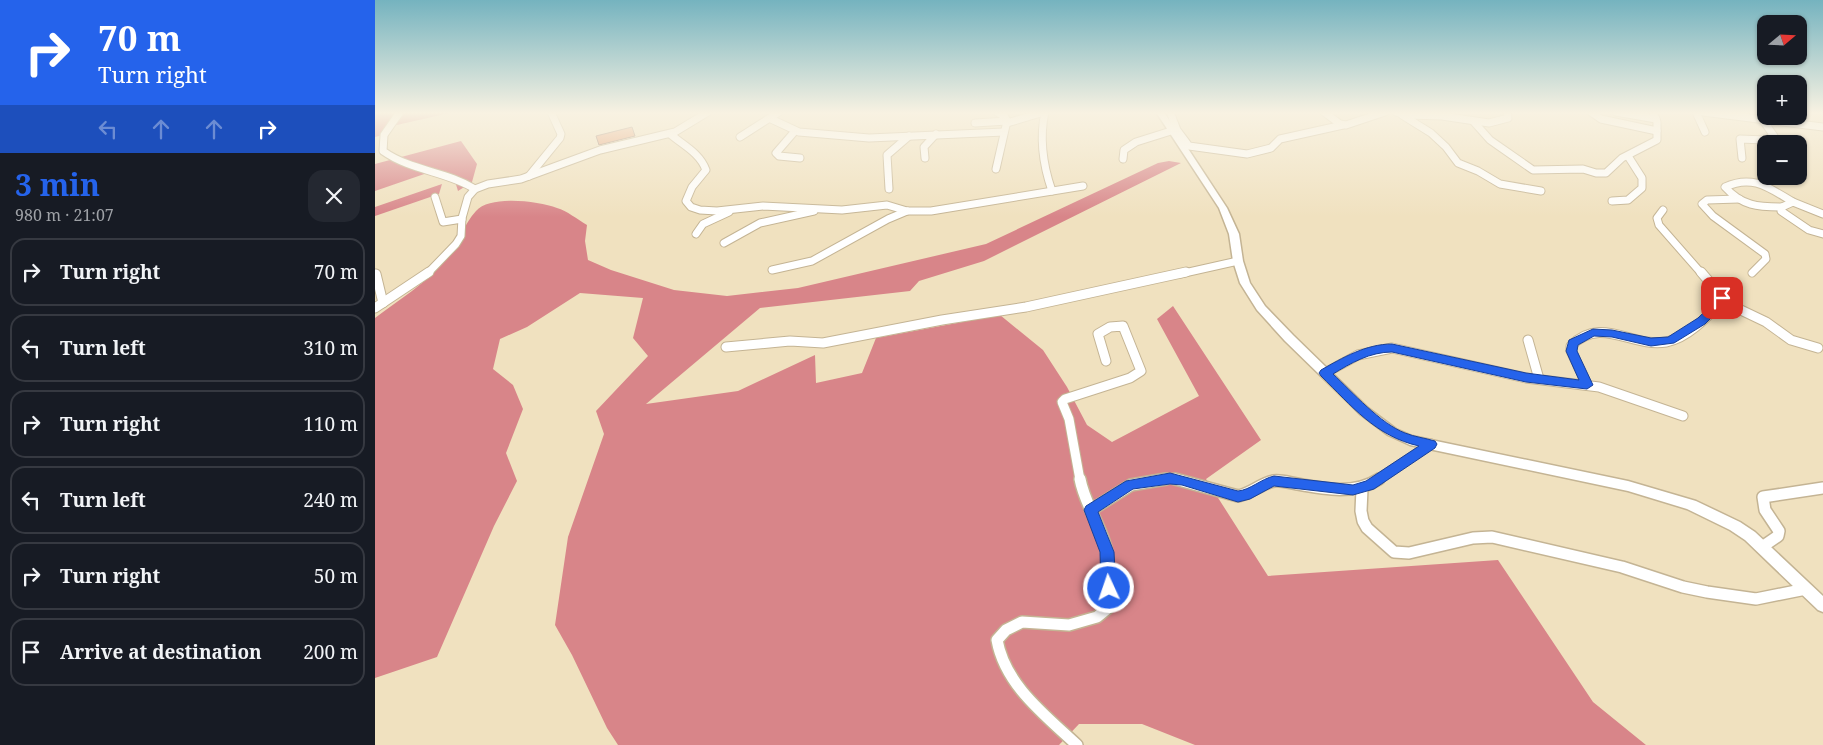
<!DOCTYPE html>
<meta charset="utf-8">
<style>
:root{--surface:#171b24;--page:#242831;--text:#f1f3f6;--muted:#9ea1a6;--line:#363941;--accent:#2563eb}
body{margin:0;font-family:"Noto Serif",serif;background:var(--page);color:var(--text);height:100vh;display:flex;flex-direction:column;font-size:19px;white-space:nowrap}
*{box-sizing:border-box;margin:0}
p{font-size:16px;color:var(--muted)}
.icon{flex:none;width:28px;height:28px;fill:none;stroke:currentColor;stroke-width:2;stroke-linecap:round;stroke-linejoin:round}
.map{position:relative;flex:1;overflow:hidden}
.details{display:flex;flex-direction:column;background:var(--surface);width:375px}
.details>*{flex:none}
.guide{background:#2563eb;color:#fff;overflow:hidden}
.needle{width:32px;rotate:71deg}
.controls{position:absolute;left:1382px;top:15px;display:grid;gap:10px}
.controls a{display:grid;place-items:center;width:50px;height:50px;border-radius:10px;background:var(--surface);box-shadow:0 1px 4px #0004;font-size:25px}
.pin{position:absolute;display:grid;place-items:center;width:42px;height:42px;color:#fff;margin:-21px;border-radius:10px;box-shadow:0 2px 8px #0006}
.me{position:absolute;width:55px;margin:-28px;rotate:357deg;stroke-linejoin:round;filter:drop-shadow(0 0 4px #0008)}
.turn{display:flex;align-items:center;gap:18px;height:105px;padding:0 15px;font-size:22px}
.turn .icon{width:65px;height:65px;stroke-width:2.5}
.turn b{display:block;font-size:35px;line-height:42px}
.lanes{display:flex;align-items:center;height:48px;padding:0 15px;background:#0003;justify-content:center;gap:25px;direction:ltr}
.lanes .off{opacity:.35}
.round{display:grid;place-items:center;flex:none;width:52px;height:52px;border-radius:15px;background:var(--page)}
.overview{display:flex;align-items:center;justify-content:space-between;height:85px;padding:0 15px}
h1{font-size:30px;font-weight:700;line-height:38px;color:var(--accent)}
ul{padding:0;list-style:none}
li{display:flex;align-items:center;gap:15px;height:68px;margin:0 10px 8px;padding:0 5px;border:2px solid var(--line);border-radius:15px}
li div{flex:1}
li b{display:block;font-size:19px}
li em{font-style:normal}
main{display:flex;flex:1;min-height:0}
.map>svg:first-child{display:block}
.forest{fill:#d88589}
.building{fill:#e49c72;stroke:#947563}
.lines{fill:none;stroke-linecap:round;stroke-linejoin:round}
.minor-far2-casing{stroke:#c4b494;stroke-width:9}
.minor-far1-casing{stroke:#c4b494;stroke-width:11}
.minor-casing{stroke:#c4b494;stroke-width:14}
.major-casing{stroke:#c4b494;stroke-width:3}
.minor-far2{stroke:#fff;stroke-width:7}
.minor-far1{stroke:#fff;stroke-width:9}
.minor{stroke:#fff;stroke-width:11}
.major{fill:#fff;fill-rule:evenodd}
.route{fill:#2563eb;stroke:#184099}
</style>
<main>
<section class="details">
<div class="guide">
<div class="turn"><svg class="icon" aria-label="right" viewBox="0 0 24 24"><path d="M7 20v-9h11M14 6l5 5-5 5"/></svg><div><b>70 m</b>Turn right</div></div>
<div class="lanes"><svg class="icon off" aria-label="left" viewBox="0 0 24 24"><path d="M17 20v-9H6M10 6l-5 5 5 5"/></svg><svg class="icon off" aria-label="ahead" viewBox="0 0 24 24"><path d="M12 20V5M6 11l6-6 6 6"/></svg><svg class="icon off" aria-label="ahead" viewBox="0 0 24 24"><path d="M12 20V5M6 11l6-6 6 6"/></svg><svg class="icon" aria-label="right" viewBox="0 0 24 24"><path d="M7 20v-9h11M14 6l5 5-5 5"/></svg></div>
</div>
<div class="overview"><div><h1>3 min</h1><p>980 m · 21:07</p></div><a class="round"><svg class="icon" aria-label="close" viewBox="0 0 24 24"><path d="M6 6l12 12M18 6L6 18"/></svg></a></div>
<ul>
<li><svg class="icon" aria-label="right" viewBox="0 0 24 24"><path d="M7 20v-9h11M14 6l5 5-5 5"/></svg><div><b>Turn right</b></div><em>70 m</em></li>
<li><svg class="icon" aria-label="left" viewBox="0 0 24 24"><path d="M17 20v-9H6M10 6l-5 5 5 5"/></svg><div><b>Turn left</b></div><em>310 m</em></li>
<li><svg class="icon" aria-label="right" viewBox="0 0 24 24"><path d="M7 20v-9h11M14 6l5 5-5 5"/></svg><div><b>Turn right</b></div><em>110 m</em></li>
<li><svg class="icon" aria-label="left" viewBox="0 0 24 24"><path d="M17 20v-9H6M10 6l-5 5 5 5"/></svg><div><b>Turn left</b></div><em>240 m</em></li>
<li><svg class="icon" aria-label="right" viewBox="0 0 24 24"><path d="M7 20v-9h11M14 6l5 5-5 5"/></svg><div><b>Turn right</b></div><em>50 m</em></li>
<li><svg class="icon" aria-label="arrive" viewBox="0 0 24 24"><path d="M6 21V4h12l-3 4 3 4H6"/></svg><div><b>Arrive at destination</b></div><em>200 m</em></li>
</ul>
</section>
<div class="map">
<svg width="1448" height="745" viewBox="0 0 1448 745">
<rect width="100%" height="100%" fill="#f0e1bf"/>
<g class="forest">
<path d="M79 112 13 127 8 135 0 137V113Z"/>
<path d="M86 141 102 164 97 182 83 191 79 178 58 171 0 191V164Z"/>
<path d="M794 161 806 163 609 261 544 281 535 291 385 308 271 404 363 391 440 355 441 383 487 373 501 338 625 315 668 350 692 387 712 425 737 442 824 396 782 319 798 306 886 440 831 479 893 576 1123 560 1218 702 1271 745H820L767 724H704L684 745H243L232 728 197 655 180 625 193 537 229 434 221 411 273 356 258 338 268 298 205 293 152 327 125 339 118 369 138 385 148 409 131 453 142 481 119 526 62 657 0 678V318C24 300 51 283 71 260 83 245 88 225 101 211 115 195 163 201 182 208 192 211 202 219 212 225L210 241 213 260 236 270 299 290 352 296 423 288 611 244 783 163Z"/>
<path d="M67 184 64 194 0 216V207Z"/>
</g>
<path class="building" d="M257 127 260 136 224 145 221 136Z"/>
<g class="lines">
<g class="minor-far2-casing">
<g id="minor-far2">
<path d="M25 112 9 135 8 151C36 171 71 171 100 189"/>
<path d="M670 112C664 139 668 165 677 191"/>
<path d="M795 112 802 130 814 146 872 154 896 148 905 139 968 125"/>
<path d="M949 112 965 124 971 125 1010 112"/>
<path d="M1021 112 1033 115 1067 116 1114 123 1133 118 1132 112"/>
<path d="M1216 112 1226 119 1282 131"/>
<path d="M1241 112 1281 119"/>
<path d="M1321 112 1330 132"/>
<path d="M1328 112 1448 127"/>
<path d="M1027 115 1056 133 1071 147 1083 163 1103 171 1125 184 1166 191"/>
<path d="M396 119 424 132 494 138 629 132"/>
<path d="M1098 121 1115 140 1158 170 1208 169 1221 173H1231L1247 158 1282 140V122L1278 112"/>
<path d="M600 123 632 121"/>
<path d="M632 123 669 112"/>
<path d="M420 131 401 153 404 156 425 158"/>
<path d="M295 134C308 145 325 153 331 170L317 187 311 201 316 207 325 210 342 211 388 206 467 210 512 205 532 211H556L708 186"/>
<path d="M365 137 404 112"/>
<path d="M550 158 549 147 561 134"/>
<path d="M1367 158 1365 139 1390 140 1399 136 1387 119"/>
<path d="M748 159 749 150 761 142 796 131"/>
<path d="M621 169 632 121 630 117 622 112"/>
<path d="M154 176 185 138 186 134 176 112"/>
<path d="M514 189 512 155 534 136"/>
<path d="M60 197 68 222 87 219"/>
<path d="M1364 199 1332 200 1327 204 1338 216 1390 254 1391 259 1377 273"/>
<path d="M1237 201 1253 200 1267 188V178L1253 156"/>
<path d="M1407 207C1383 207 1367 206 1350 187 1378 174 1394 188 1418 202"/>
<path d="M1288 210 1282 218 1284 225 1327 274"/>
<path d="M1448 214 1418 202 1407 207 1406 211 1434 230 1448 234"/>
<path d="M321 234 328 224 354 212"/>
<path d="M349 243 385 223 439 211"/>
<path d="M397 270 437 261 513 219 532 211"/>
<path d="M52 274 81 244 86 236 87 218 93 197 100 189 113 184 146 179 225 150 300 132 333 112"/>
<path d="M805 274 863 261"/>
</g>
</g>
<g class="minor-far1-casing">
<g id="minor-far1">
<path d="M1 274 8 303"/>
<path d="M1347 301 1391 322 1416 340 1443 348"/>
<path d="M0 308 54 272"/>
<path d="M1153 340 1164 379"/>
<path d="M351 347 415 341 448 343 567 320 651 307 811 272"/>
<path d="M950 373 983 355 1017 348 1151 378 1224 387 1308 416"/>
<path d="M1212 385 1196 351V346C1226 315 1257 348 1291 342 1313 338 1333 316 1347 301L1344 293 1326 272"/>
<path d="M705 480 694 419 687 402 690 399 755 378 766 371 748 326 735 327 723 334 731 361"/>
<path d="M784 480 795 478 807 480"/>
<path d="M1002 480 1056 444"/>
</g>
</g>
<g class="minor-casing">
<g id="minor">
<path d="M800 479 863 496C876 494 886 483 899 481 906 480 915 483 922 484 949 489 980 495 1004 479"/>
<path d="M987 489 986 511 988 521 992 528 1019 552 1034 553 1098 538 1117 537 1247 567 1308 587 1332 592 1381 599 1431 589"/>
<path d="M716 510 756 485 791 479"/>
<path d="M1387 547 1403 536 1404 531 1390 510 1388 497 1448 488"/>
<path d="M702 745C670 715 630 685 622 640L631 630 647 622 694 625 722 617 733 608C733 587 736 562 729 541 722 520 709 501 705 479"/>
</g>
</g>
<g class="major-casing">
<path id="major" d="M781 112H789L852 208 864 234 868 261 875 283 890 306 918 335 993 408 1021 429 1037 436 1253 481 1321 501 1365 522 1380 532 1448 596V612L1443 610 1370 540 1355 530 1312 509 1253 491 1035 445 1013 435 985 414 910 341 882 310 865 283 858 261 854 234 844 208Z"/>
</g>
<use href="#minor-far2" class="minor-far2"/>
<use href="#minor-far1" class="minor-far1"/>
<use href="#minor" class="minor"/>
<use href="#major" class="major"/>
</g>
<linearGradient id="sky" x2="0" y2="1"><stop stop-color="#75b3bf"/><stop offset="0.52" stop-color="#f8f2e2"/><stop offset="1" stop-color="#f8f2e2" stop-opacity="0"/></linearGradient>
<rect width="1448" height="217" fill="url(#sky)"/>
<path class="route" d="M1347 295 1352 298 1350 304 1330 324 1299 343 1276 346 1237 337 1219 336 1203 345 1202 351 1218 385 1212 389 1151 382 1017 352C995 352 976 363 958 374 977 392 1006 424 1030 433 1040 437 1050 438 1060 441L1062 444 1060 448 999 489 978 495 899 486 875 499 863 502 807 485 795 484 758 489 723 512 739 552 741 588 739 593 734 595 729 593 726 588 725 552 709 510 711 506 751 481 795 473 863 491C875 490 886 479 899 476L978 485 991 481 1044 446C1000 436 977 406 946 376L944 373 946 370C967 358 991 344 1017 344L1151 373 1204 380 1191 351 1194 340 1218 329 1237 330 1276 338 1293 337 1323 318 1342 300 1343 296Z"/>
</svg>
<div class="controls">
<a><svg class="needle" viewBox="-14 -14 28 28"><path d="M0-13l5 13h-10z" fill="#e53935"/><path d="M0 13l5-13h-10z" fill="#9ea1a6"/></svg></a>
<a>+</a>
<a>−</a>
</div>
<div class="pin" style="left:1347px;top:298px;background:#d93025"><svg class="icon" aria-label="arrive" viewBox="0 0 24 24"><path d="M6 21V4h12l-3 4 3 4H6"/></svg></div>
<svg class="me" style="left:734px;top:588px" viewBox="-20 -20 40 40"><circle r="17" fill="#2563eb" stroke="#fff" stroke-width="3"/><path d="M0-11L8 9 0 5-8 9z" fill="#fff"/></svg>
</div>
</main>
